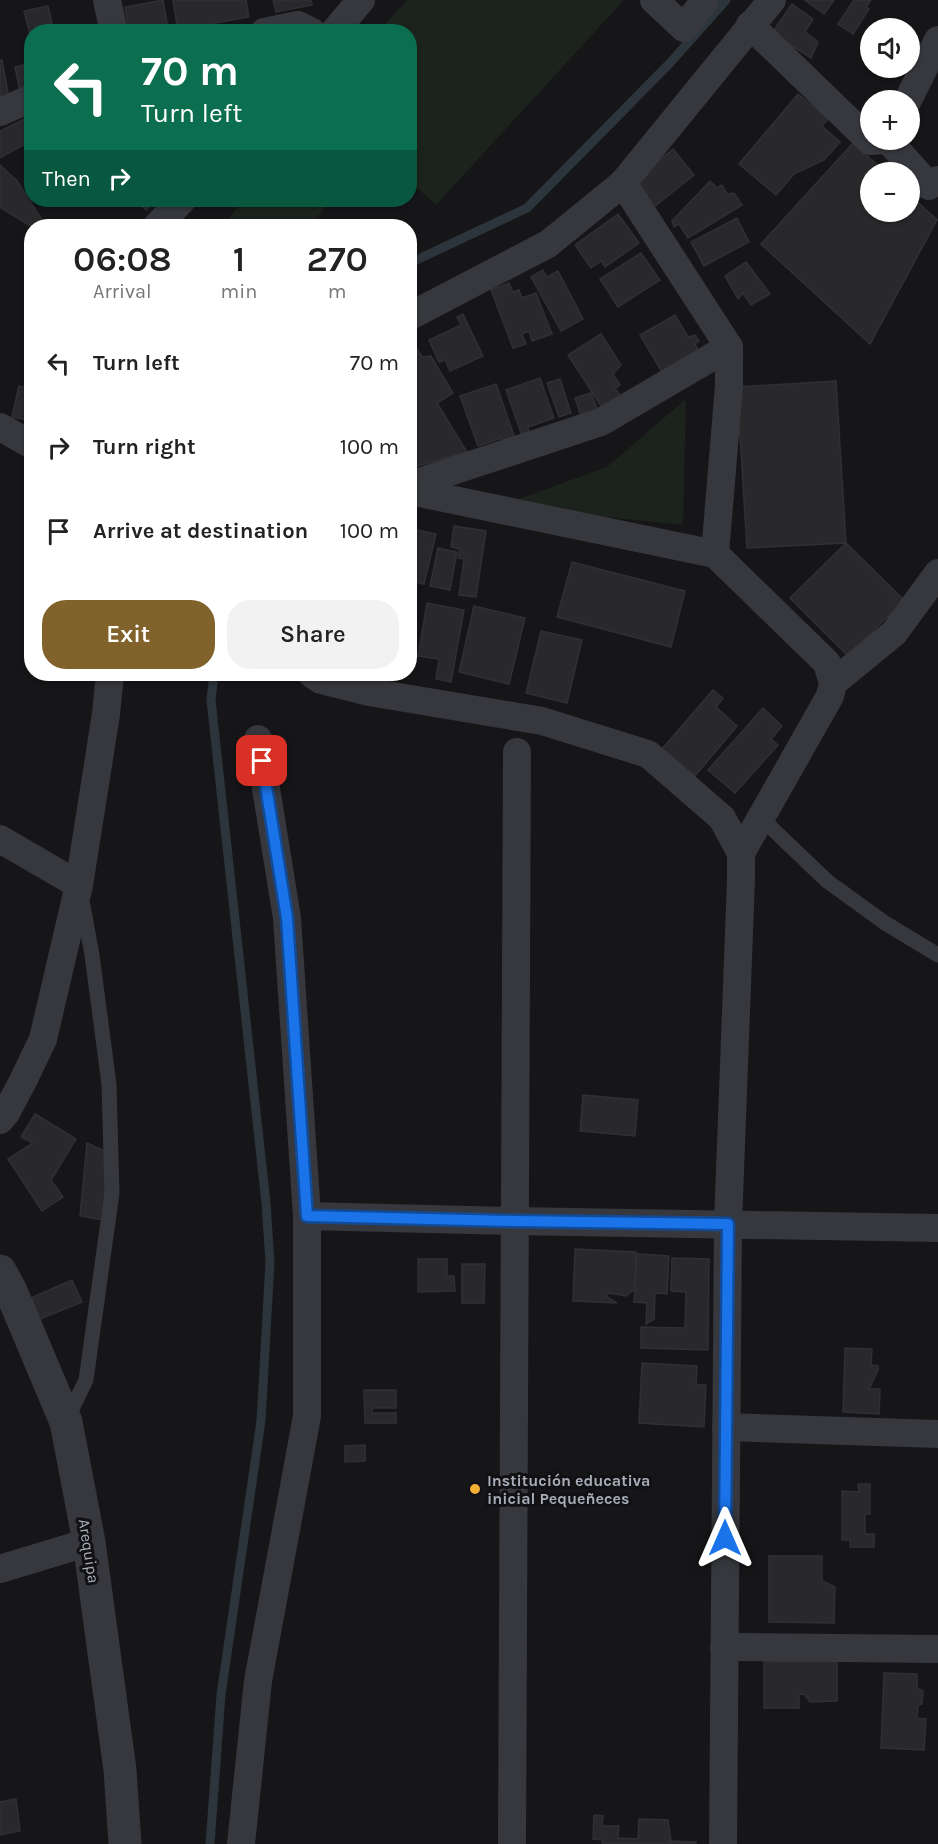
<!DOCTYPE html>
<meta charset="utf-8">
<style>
:root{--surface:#fff;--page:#f2f2f2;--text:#222;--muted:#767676;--accent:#80622a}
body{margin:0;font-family:Karla,sans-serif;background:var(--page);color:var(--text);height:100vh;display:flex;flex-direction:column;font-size:22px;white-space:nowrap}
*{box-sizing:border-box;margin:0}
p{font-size:20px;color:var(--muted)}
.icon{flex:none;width:33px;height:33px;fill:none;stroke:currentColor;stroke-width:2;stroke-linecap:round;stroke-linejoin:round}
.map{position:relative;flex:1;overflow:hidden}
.drawer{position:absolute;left:24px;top:219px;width:393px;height:462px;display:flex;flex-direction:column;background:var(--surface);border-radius:24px;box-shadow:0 2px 4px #0004}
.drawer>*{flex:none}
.top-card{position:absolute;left:24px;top:24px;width:393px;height:183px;border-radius:24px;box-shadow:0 2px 4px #0004;background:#0b6e4f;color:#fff;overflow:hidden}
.controls{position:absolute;left:860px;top:18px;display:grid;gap:12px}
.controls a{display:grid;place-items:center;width:60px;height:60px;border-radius:50%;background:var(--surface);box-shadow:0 2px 4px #0004;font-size:30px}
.pin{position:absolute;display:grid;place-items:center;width:51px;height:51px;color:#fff;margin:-26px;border-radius:12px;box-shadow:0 3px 9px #0006}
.me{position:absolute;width:66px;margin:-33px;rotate:0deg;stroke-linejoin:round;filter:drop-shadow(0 0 4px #0008)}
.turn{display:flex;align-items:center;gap:21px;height:126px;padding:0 18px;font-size:27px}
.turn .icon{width:78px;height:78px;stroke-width:2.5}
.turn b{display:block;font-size:42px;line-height:51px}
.then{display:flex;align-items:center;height:57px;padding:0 18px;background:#0003;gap:12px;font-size:22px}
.eta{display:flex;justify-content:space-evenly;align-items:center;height:102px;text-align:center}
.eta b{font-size:36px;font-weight:600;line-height:42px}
.cta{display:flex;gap:12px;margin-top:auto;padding:12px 18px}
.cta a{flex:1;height:69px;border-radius:24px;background:var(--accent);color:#fff;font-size:24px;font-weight:600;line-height:69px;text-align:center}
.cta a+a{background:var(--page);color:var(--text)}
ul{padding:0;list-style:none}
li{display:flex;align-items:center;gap:18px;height:84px;padding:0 18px}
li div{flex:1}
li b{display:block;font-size:22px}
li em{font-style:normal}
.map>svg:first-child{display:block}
.green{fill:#1c231d}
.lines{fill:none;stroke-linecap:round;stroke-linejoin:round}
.stream{stroke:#2c353c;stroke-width:9}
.building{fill:#29292c;stroke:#303034;stroke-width:1.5}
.service{stroke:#37383d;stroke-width:15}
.minor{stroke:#37383d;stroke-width:28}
.tertiary{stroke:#37383d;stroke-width:33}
.route-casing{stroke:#114b97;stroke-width:15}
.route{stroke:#1a73e8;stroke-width:10}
.poi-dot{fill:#f2b134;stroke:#111113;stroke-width:2}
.labels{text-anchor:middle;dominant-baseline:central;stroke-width:6;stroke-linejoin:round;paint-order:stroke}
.poi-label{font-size:16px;font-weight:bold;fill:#a8adb8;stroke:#111113;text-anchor:start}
.street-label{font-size:16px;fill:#a8adb8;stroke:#111113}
</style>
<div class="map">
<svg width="938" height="1844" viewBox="0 0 938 1844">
<rect width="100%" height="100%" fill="#161618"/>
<g class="green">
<path d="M407 0H624L436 205 410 181V32L379 31Z"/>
<path d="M244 200H331L310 226H222Z"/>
<path d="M686 399 683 525 500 506 607 467Z"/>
</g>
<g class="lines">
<g class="stream">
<path d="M410 263 527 208 670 63 726 0"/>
<path d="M210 1844 221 1695 261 1421 270 1262 266 1203 211 700 214 674"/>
</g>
</g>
<g class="building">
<path d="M163 0 168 29 129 32 125 7Z"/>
<path d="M173 0H246L249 17 204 25 205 32H178Z"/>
<path d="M273 0H311L312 5 276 12Z"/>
<path d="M805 0H834L824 14Z"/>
<path d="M854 0H871L866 7 869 9 853 34 838 24Z"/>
<path d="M792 4 813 19 805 32 818 42 811 58 772 33Z"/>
<path d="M48 6 54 32H32V42L24 11Z"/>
<path d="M0 60H2L9 99 0 101Z"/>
<path d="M32 63V88L20 91 15 67Z"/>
<path d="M798 94 828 119 822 126 840 142 824 160 794 174 776 195 739 164Z"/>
<path d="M25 119 32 129V140L0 158V131Z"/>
<path d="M853 143 885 172H870V212H909V194L937 220 870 344 761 244Z"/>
<path d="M673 149 694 175 654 207 636 180Z"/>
<path d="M0 165 17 181 46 226 32 227 0 207Z"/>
<path d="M710 181 717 188 722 185 727 194 734 193 742 205 688 238 679 224 674 227 672 221Z"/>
<path d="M135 200H157L146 210Z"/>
<path d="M618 214 639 243 605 267 601 261 591 268 575 245Z"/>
<path d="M737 218 749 242 704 266 691 242Z"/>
<path d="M641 253 660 280 618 307 600 279Z"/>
<path d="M746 262 770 294 751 305 743 293 738 299 725 276Z"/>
<path d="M543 270 547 277 558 271 583 319 561 331 531 277Z"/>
<path d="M509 283 513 292 519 290 522 298 536 293 552 334 532 341 529 331 522 334 526 344 513 348 491 290Z"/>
<path d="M463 314 483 356 450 371 445 360 439 362 429 340 461 325 457 317Z"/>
<path d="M675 315 688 337 695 335 699 341 695 344 698 350 662 372 640 335Z"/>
<path d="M601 334 621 365 613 374 620 385 615 388 621 397 603 409 568 355Z"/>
<path d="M411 339 422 357 431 356 453 393 437 403 467 452 410 468V340Z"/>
<path d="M540 378 554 418 528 427 529 438 523 439 506 390Z"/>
<path d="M560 379 571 413 559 417 547 383Z"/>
<path d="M836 381 846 543 747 548 737 387Z"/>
<path d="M496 384 517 444 505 448 502 438 478 446 460 396Z"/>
<path d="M19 386 32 389V421L12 417Z"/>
<path d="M591 393 599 413 582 419 575 398Z"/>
<path d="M454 526 486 531 476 597 459 595 464 559 458 558 460 549 451 547Z"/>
<path d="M413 529 436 534 424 584 410 581V544Z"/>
<path d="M846 543 904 600 848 656 790 598Z"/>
<path d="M438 548 457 552 450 590 430 586Z"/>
<path d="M572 562 685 591 671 647 557 617Z"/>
<path d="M427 603 464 610 451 682 436 679 439 659 418 656Z"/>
<path d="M474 606 525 618 509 684 459 672Z"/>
<path d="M541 631 582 640 567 703 526 693Z"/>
<path d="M713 690 723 698 716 707 737 726 695 776 662 749Z"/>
<path d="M763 708 782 726 771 739 778 745 735 793 708 770Z"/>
<path d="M583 1095 638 1100 635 1136 580 1131Z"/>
<path d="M35 1114 76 1139 51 1180 63 1197 42 1211 8 1159 33 1143 21 1137Z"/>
<path d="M87 1143 107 1152 104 1220 80 1216Z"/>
<path d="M575 1249 636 1252 635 1289 626 1296 609 1293 605 1296 617 1303 573 1301Z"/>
<path d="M637 1254 669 1256 667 1294 655 1293 654 1319 646 1324 647 1303 634 1302Z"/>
<path d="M672 1258 709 1259 708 1350 641 1348V1327L685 1328 686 1292 671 1291Z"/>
<path d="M418 1259H447V1276H454L455 1291 418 1292Z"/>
<path d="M462 1264H485L484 1303H462Z"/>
<path d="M72 1280 82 1302 40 1319 31 1298Z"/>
<path d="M845 1348 872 1349 871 1365 878 1366V1370L869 1389H880L879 1414 843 1412Z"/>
<path d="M642 1363 697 1366 696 1385H706L704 1427 639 1423Z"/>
<path d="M364 1390H396V1408H372V1413H396V1423H365Z"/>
<path d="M365 1445V1461L345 1462V1446Z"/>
<path d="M858 1484H870V1514H865V1534H874V1547H850V1540H842V1491L859 1492Z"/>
<path d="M769 1556H822V1581L835 1587 834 1623 769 1622Z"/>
<path d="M837 1661V1701L810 1702 804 1694 799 1695V1708H764V1662Z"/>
<path d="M884 1673 917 1674V1688L923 1691 922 1704 918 1705 917 1718 926 1719 924 1750 881 1748Z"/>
<path d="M16 1799 20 1831 0 1835V1802Z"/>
<path d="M594 1815 603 1816 602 1826H619L618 1838 638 1839 639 1819 668 1820 671 1841 669 1844H602L603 1840 593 1839Z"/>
<path d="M671 1841 696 1842V1844H671Z"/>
</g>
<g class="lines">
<g class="service">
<path d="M761 818 827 881 885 923 938 955"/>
<path d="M67 1419 86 1380 112 1193 109 1084 92 955 82 900"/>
</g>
<g class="minor">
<path d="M107 0 114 32"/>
<path d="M654 0 684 28 705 0"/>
<path d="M750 25 870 141 888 140"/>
<path d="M264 32 298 25 312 32"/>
<path d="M334 32 361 0"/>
<path d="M908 100 938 40"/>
<path d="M0 112 32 98"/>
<path d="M888 140 929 186 938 180"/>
<path d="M623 183 729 347V386L715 554"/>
<path d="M157 226 182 200"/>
<path d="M410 316 548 244 623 183 772 0"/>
<path d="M0 427 32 445"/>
<path d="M410 485 601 422 729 347"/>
<path d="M410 491 715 554 827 663 833 683 830 696 741 853"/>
<path d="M312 674 321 680 369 692 542 721 648 754 722 818 741 853V879L728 1224 723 1844"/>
<path d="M833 683 894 633 938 573"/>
<path d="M0 839 79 885"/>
<path d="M0 1120 6 1113 23 1081 43 1039 79 885 106 714 110 674"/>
<path d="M307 1216 514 1221 938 1228"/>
<path d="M726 1427 938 1434"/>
<path d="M0 1569 89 1542"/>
<path d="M724 1647 938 1649"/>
<path d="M241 1844 258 1681 307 1416V1216L287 918 258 739"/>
<path d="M512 1844 517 752"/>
</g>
<path class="tertiary" d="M0 1271 10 1289 66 1422 89 1542 120 1770 125 1844"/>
</g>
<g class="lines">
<g class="route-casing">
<path id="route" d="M262 761 287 918 307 1216 514 1221 728 1224 725 1538"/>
</g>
<use href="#route" class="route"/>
</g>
<circle class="poi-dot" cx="475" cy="1489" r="6"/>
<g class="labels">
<g class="poi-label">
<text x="487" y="1480">Institución educativa<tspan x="487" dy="18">inicial Pequeñeces</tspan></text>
</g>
<g class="street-label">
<text transform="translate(89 1551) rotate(81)">Arequipa</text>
</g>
</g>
</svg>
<div class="controls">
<a><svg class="icon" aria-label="sound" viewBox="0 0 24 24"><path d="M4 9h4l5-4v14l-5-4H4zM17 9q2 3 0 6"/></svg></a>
<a>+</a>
<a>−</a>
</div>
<div class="pin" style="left:262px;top:761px;background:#d93025"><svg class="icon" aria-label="arrive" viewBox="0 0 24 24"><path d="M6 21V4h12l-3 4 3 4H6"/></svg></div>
<svg class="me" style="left:725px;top:1538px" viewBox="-20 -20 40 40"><path d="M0-17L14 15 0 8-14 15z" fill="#1a73e8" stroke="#fff" stroke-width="4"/></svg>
<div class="top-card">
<div class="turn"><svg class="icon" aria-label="left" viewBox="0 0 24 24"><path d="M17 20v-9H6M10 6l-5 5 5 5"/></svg><div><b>70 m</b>Turn left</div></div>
<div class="then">Then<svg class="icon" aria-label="right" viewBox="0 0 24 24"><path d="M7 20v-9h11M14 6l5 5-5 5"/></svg></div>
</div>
<section class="drawer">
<div class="eta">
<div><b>06:08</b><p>Arrival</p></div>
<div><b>1</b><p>min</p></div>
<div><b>270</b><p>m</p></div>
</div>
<ul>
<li><svg class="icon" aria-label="left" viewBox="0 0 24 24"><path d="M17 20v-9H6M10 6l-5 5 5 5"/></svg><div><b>Turn left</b></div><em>70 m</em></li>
<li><svg class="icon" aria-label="right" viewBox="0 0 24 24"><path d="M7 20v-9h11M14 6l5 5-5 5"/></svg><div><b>Turn right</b></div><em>100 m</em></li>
<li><svg class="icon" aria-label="arrive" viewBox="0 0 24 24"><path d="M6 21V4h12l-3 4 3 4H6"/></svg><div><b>Arrive at destination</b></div><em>100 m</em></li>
</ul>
<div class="cta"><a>Exit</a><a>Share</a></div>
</section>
</div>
